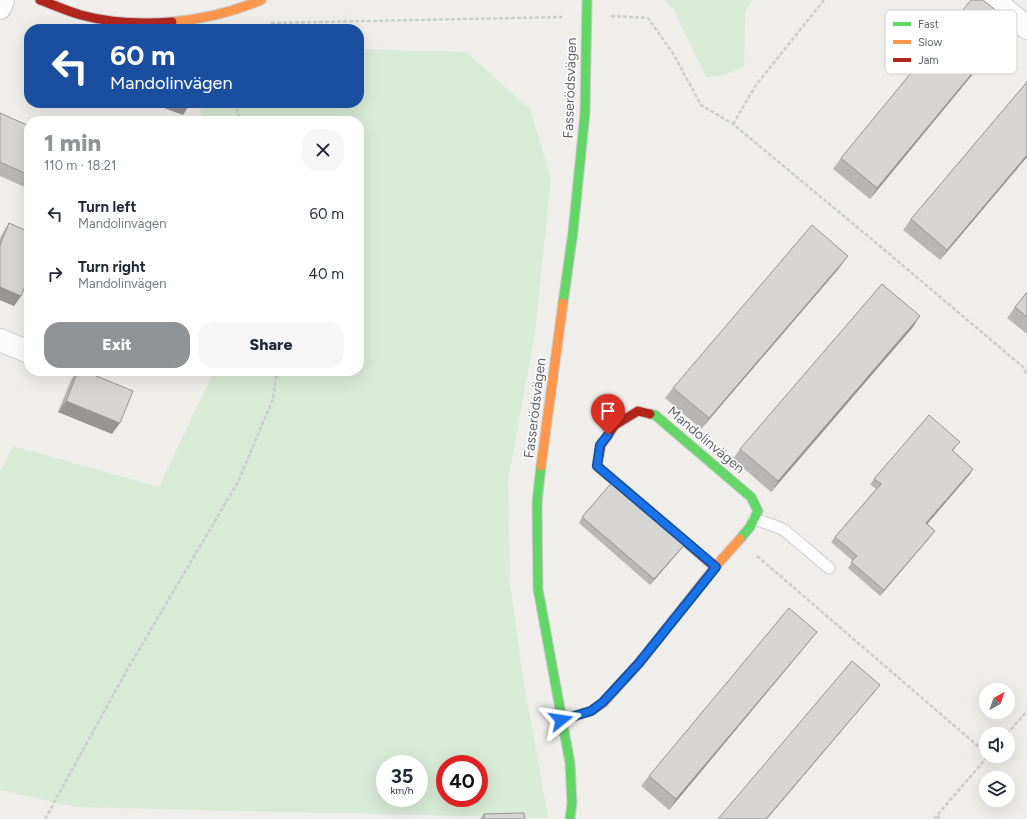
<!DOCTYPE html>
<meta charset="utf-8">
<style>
:root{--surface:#fff;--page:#f6f6f7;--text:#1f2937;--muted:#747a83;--accent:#919496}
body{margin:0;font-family:Figtree,sans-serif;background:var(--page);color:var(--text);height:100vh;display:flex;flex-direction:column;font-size:15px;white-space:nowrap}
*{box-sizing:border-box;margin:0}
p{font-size:13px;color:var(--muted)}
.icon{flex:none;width:22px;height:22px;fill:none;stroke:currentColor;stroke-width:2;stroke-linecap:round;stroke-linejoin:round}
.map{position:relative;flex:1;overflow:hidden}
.side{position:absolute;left:24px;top:116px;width:340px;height:260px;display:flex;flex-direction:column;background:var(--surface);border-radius:16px;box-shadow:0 4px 16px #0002}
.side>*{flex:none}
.banner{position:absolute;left:24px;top:24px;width:340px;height:84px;border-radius:16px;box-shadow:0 4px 16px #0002;background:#1a4fa0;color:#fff;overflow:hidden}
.needle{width:26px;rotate:40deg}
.tools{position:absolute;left:979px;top:683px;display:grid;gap:8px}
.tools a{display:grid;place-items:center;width:36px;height:36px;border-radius:50%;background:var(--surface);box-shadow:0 4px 16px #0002;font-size:20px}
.speed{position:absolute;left:376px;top:755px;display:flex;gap:8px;font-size:20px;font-weight:700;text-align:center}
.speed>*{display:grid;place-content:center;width:52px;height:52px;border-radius:50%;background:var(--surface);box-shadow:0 4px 16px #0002;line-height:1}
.speed small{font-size:10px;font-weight:400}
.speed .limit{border:6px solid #d22;background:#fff;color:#111}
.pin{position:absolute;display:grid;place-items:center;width:34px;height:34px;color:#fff;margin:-41px -17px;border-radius:50% 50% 50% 0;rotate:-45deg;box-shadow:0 0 4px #0007}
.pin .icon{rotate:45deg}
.me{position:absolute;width:44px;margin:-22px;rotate:75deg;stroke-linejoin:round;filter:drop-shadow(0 0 3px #0008)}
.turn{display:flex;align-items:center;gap:14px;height:84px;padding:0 20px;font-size:18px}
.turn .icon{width:52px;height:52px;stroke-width:2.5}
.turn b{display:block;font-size:28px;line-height:34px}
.round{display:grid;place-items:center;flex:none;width:42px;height:42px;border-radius:16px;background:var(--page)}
.summary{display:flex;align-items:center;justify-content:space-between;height:68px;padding:0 20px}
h1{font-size:24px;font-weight:800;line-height:30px;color:var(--accent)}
.primary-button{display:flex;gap:8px;margin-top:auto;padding:8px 20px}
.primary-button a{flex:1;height:46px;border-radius:16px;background:var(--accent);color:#fff;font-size:16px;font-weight:800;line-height:46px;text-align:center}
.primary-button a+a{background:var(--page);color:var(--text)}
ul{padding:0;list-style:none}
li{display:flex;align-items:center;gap:12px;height:60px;padding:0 20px}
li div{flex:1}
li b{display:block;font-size:15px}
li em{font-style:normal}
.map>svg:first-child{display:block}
.green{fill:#d8ebd6;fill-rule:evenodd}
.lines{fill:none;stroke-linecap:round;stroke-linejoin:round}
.lane-casing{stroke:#cbcccc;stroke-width:13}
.street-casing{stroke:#cbcccc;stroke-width:24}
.fast-casing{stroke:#cacacb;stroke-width:11}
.slow-casing{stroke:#cacacb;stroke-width:11}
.jam-casing{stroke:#cacacb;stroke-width:11}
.path{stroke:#cacfcc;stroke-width:2.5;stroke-dasharray:4 2;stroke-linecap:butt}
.lane{stroke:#fdfcfc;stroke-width:11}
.street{stroke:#fdfcfc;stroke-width:22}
.fast{stroke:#63d668;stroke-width:9}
.slow{stroke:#ff974d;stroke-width:9}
.jam{stroke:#b3261e;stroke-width:9}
.wall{fill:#b8b7b5}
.shaded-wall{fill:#969594}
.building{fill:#d6d5d3;stroke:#969594}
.route-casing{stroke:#114b97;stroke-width:10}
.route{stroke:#1a73e8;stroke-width:7}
.labels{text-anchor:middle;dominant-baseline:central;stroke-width:3;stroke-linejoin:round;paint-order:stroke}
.street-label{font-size:14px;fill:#5f6368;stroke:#fff}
.key{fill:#fff;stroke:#cfd0d2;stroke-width:1}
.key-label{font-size:11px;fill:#5f6368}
</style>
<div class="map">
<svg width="1027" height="819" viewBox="0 0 1027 819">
<rect width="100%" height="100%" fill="#efeeea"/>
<g class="green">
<path d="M664 0H752L745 12 744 67 721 76 706 77 673 8Z"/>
<path d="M359 49 466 52 530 109 551 178 535 332 508 481 510 584 522 672 548 818 75 807 0 790V472L13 446 159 487 214 371H359V121H201L200 103H359ZM385 764H419V798H385ZM445 764H479V798H445Z"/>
</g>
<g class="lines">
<g class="lane-casing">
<path id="lane" d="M754 519 775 526 784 530 829 568"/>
</g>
<g class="street-casing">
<g id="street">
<path d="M994 0 1027 28"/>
<path d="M0 8 3 0"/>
<path d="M0 340 29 352"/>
</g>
</g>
<g class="fast-casing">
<g id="fast">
<path d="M563 303 573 232 585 113 587 0"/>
<path d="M650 414 655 415 751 497 758 511 750 527 740 539"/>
<path d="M541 466 537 503 538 589 570 763 572 803 570 819"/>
</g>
</g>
<g class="slow-casing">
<g id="slow">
<path d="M172 22C203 19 233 12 261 0"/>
<path d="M541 466 563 303"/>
<path d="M561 720 591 711 603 703 639 663 715 567 740 539"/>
</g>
</g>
<g class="jam-casing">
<g id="jam">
<path d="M40 0C54 5 67 11 81 15 110 23 142 24 172 22"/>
<path d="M650 414 638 411 615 425 601 445 597 466 715 567"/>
</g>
</g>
<g class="path">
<path d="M611 16 648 18 674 55 701 105 733 124 881 247 1023 367 1027 375"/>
<path d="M271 23 562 17"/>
<path d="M234 103 241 121"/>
<path d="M733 124 756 85 824 0"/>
<path d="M757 556 986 753"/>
<path d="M1007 734 1027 711"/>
<path d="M937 816 940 819"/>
<path d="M45 819 127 670 238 482 273 399 277 371"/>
<path d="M934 819 988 756"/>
</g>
<use href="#lane" class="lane"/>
<use href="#street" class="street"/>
<use href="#fast" class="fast"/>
<use href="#slow" class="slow"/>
<use href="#jam" class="jam"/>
</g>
<g class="wall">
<path d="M1005 35 870 199 833 169 841 158Z"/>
<path d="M1027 82V157L940 260 903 230 911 219Z"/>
<path d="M0 113 29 126V189L0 176Z"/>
<path d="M9 223 21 296 14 306 0 300V238L2 234Z"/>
<path d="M840 267 701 429 665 398 673 388Z"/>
<path d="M1027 292V334L1007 318 1015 307Z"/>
<path d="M913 327 771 492 733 459 740 449Z"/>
<path d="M77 371H84L112 434 58 412 71 380Z"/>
<path d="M956 447 953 451 970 474 927 524 931 536 880 596 848 568 853 561 831 542 835 537 876 489 870 484 874 479Z"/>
<path d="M582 517 682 548 650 585 579 523Z"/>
<path d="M809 642 669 810 641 786 649 776Z"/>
<path d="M484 814 525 819H480Z"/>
</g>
<g class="shaded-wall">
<path d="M1013 24 1005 35 870 199 877 188Z"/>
<path d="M151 103H187L190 104 183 115Z"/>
<path d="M1027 155V157L940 260 947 250Z"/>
<path d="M848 256 840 267 701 429 709 418Z"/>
<path d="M0 287 21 296 14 306 0 300Z"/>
<path d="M920 316 913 327 771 492 778 481Z"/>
<path d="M66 401 120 423 112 434 58 412Z"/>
<path d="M973 469 970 474 923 529 926 523Z"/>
<path d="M935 531 931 536 880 596 884 590Z"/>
<path d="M686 543 682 548 650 585 654 579Z"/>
<path d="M817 632 809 642 669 810 676 799Z"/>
<path d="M880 685 872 695 767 819H766Z"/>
</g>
<g class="building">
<path d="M971 0H983L1013 24 877 188 841 158Z"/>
<path d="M1027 82V155L947 250 911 219Z"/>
<path d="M0 113 29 126V175L0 162Z"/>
<path d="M9 223 29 232V277L21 296 0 287V245Z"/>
<path d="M812 225 848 256 709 418 673 388Z"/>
<path d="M882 284 920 316 778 481 740 449Z"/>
<path d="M1027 292V317L1015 307Z"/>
<path d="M78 371H84L133 391 120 423 66 401Z"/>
<path d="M929 415 960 442 952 450 973 469 926 523 935 531 884 590 851 562 857 556 835 537 881 484 874 479Z"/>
<path d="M614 480 686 543 654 579 582 517Z"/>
<path d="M789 608 817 632 676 799 649 776Z"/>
<path d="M852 661 880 685 766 819H718Z"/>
<path d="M524 813 525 819H484V814Z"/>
</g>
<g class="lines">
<g class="route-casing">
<path id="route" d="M561 720 591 711 603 702 639 663 716 567 597 466 600 445 608 435"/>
</g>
<use href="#route" class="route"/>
</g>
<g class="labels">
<g class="street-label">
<text transform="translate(570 88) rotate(-88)">Fasserödsvägen</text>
<text transform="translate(535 408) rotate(-83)">Fasserödsvägen</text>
<text transform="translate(706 440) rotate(40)">Mandolinvägen</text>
</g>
</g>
<rect x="885" y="10" width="132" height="64" rx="6" class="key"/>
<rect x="893" y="22" width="18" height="4" fill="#63d668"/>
<rect x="893" y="40" width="18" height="4" fill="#ff974d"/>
<rect x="893" y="58" width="18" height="4" fill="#b3261e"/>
<g class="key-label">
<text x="918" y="28">Fast</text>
<text x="918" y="46">Slow</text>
<text x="918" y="64">Jam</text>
</g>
</svg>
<div class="tools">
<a><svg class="needle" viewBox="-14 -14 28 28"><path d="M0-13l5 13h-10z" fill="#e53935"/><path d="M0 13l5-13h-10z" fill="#747a83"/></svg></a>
<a><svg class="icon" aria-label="sound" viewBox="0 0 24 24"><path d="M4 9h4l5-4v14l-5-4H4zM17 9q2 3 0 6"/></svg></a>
<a><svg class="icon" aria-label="layers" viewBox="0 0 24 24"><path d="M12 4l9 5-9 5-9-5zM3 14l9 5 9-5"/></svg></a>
</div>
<div class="speed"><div>35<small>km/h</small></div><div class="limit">40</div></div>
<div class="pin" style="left:608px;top:435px;background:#d93025"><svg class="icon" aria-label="arrive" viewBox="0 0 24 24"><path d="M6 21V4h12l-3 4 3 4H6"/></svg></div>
<svg class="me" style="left:561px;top:720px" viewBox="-20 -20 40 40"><path d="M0-17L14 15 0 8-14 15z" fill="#1a73e8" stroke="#fff" stroke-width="4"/></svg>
<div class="banner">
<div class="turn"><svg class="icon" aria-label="left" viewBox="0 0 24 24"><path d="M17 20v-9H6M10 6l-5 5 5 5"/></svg><div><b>60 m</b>Mandolinvägen</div></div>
</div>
<section class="side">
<div class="summary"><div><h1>1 min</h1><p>110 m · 18:21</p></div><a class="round"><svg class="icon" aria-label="close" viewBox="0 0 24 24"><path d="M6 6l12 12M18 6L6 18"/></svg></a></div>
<ul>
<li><svg class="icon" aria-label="left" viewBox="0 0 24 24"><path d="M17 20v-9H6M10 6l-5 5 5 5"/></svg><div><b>Turn left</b><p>Mandolinvägen</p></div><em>60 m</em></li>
<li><svg class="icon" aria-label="right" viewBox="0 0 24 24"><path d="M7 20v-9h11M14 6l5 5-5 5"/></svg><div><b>Turn right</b><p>Mandolinvägen</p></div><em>40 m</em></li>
</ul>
<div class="primary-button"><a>Exit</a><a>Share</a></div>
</section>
</div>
